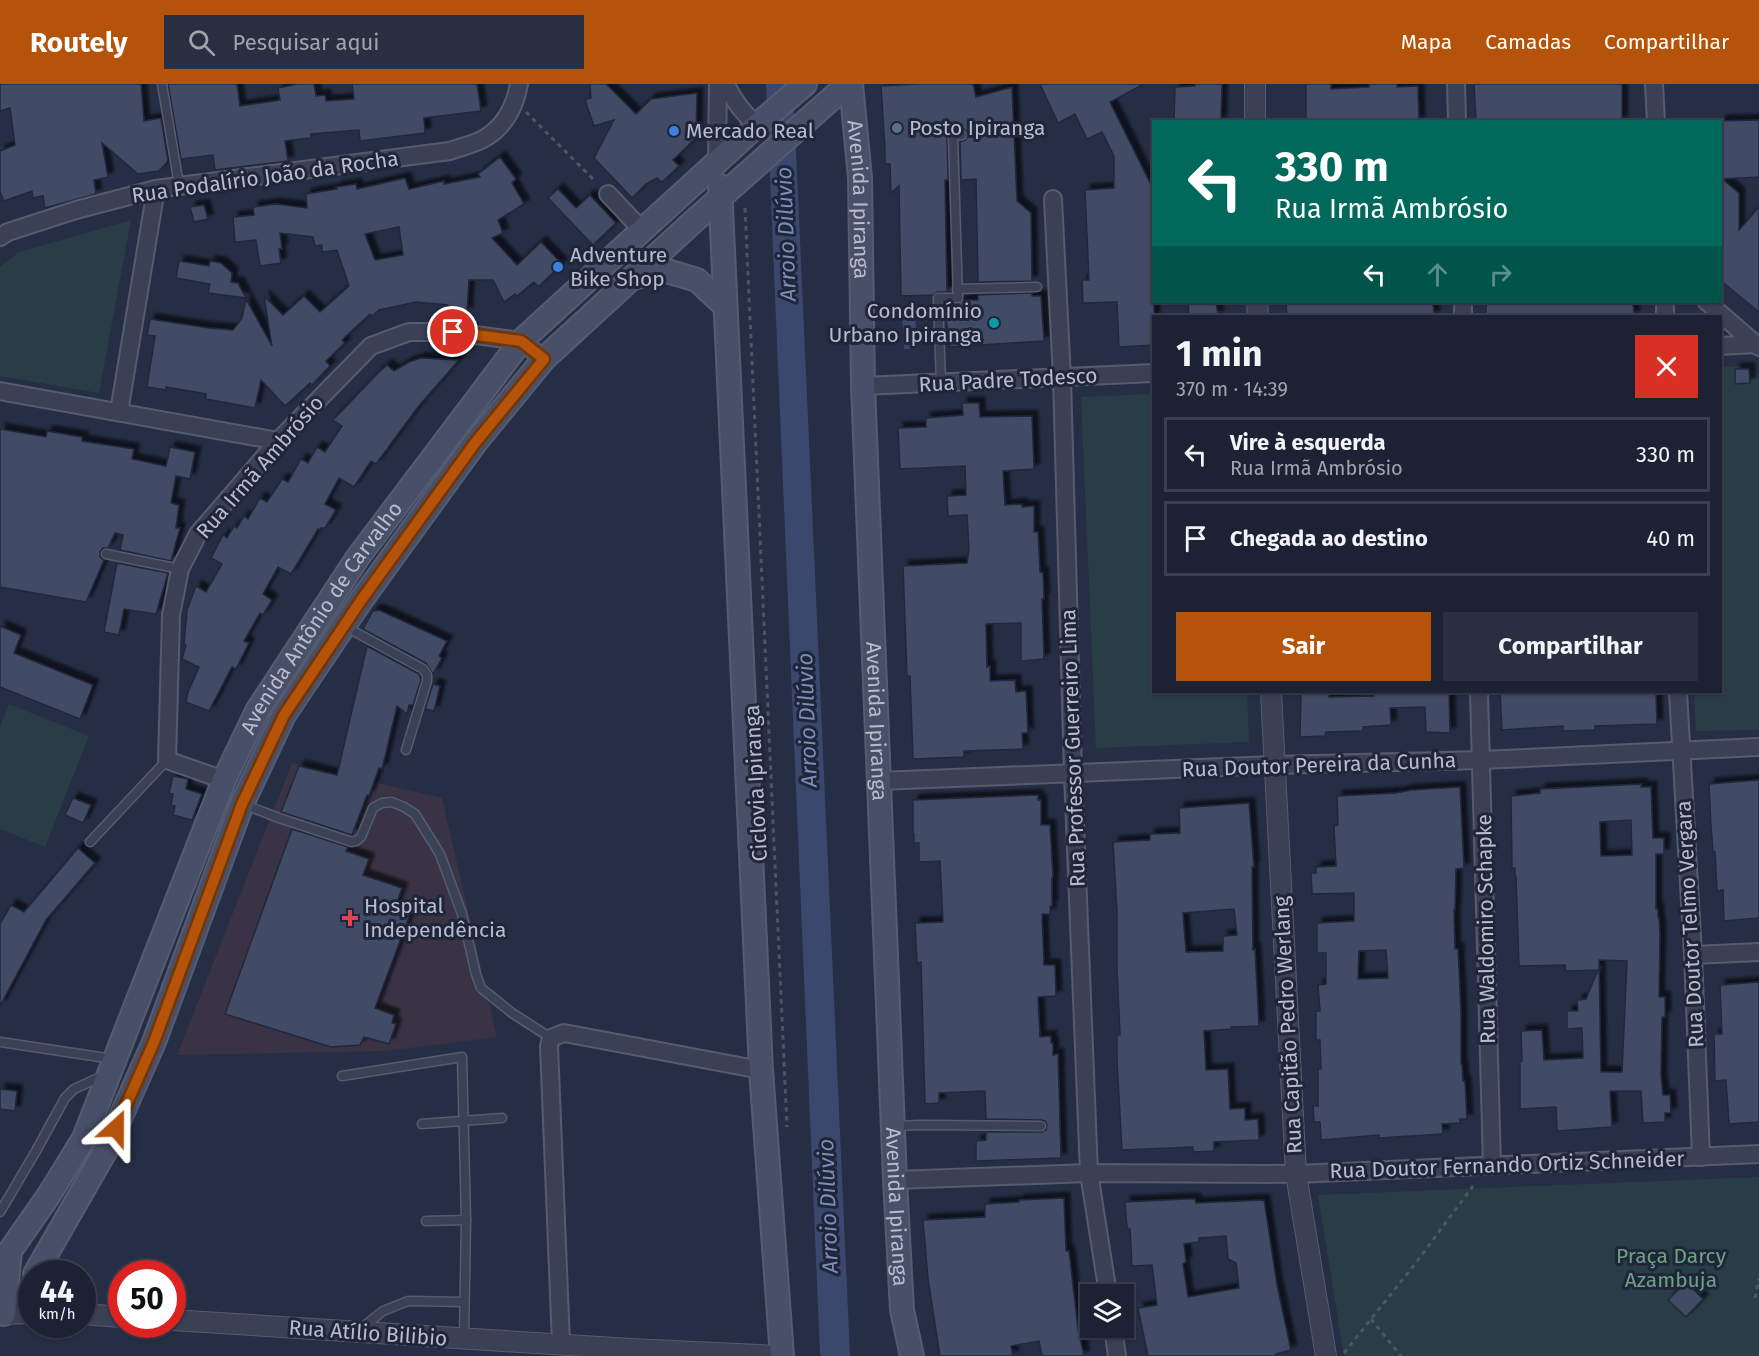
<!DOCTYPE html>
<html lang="pt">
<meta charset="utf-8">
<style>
:root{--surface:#1c2234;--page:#292f40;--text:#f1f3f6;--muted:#a0a4ac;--line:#3a3f4f;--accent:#b45309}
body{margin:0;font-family:"Fira Sans",sans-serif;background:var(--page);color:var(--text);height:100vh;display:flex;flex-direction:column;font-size:22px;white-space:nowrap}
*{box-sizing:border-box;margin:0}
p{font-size:20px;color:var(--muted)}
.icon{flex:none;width:33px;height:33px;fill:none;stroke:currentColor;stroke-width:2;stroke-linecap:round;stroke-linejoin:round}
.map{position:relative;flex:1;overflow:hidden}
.panel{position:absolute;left:1152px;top:231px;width:570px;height:378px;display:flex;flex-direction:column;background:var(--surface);border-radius:0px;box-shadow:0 2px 4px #0004,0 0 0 2px var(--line)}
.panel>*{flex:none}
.top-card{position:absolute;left:1152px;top:36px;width:570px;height:183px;border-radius:0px;box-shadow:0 2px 4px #0004,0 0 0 2px var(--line);background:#00695c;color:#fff;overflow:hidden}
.controls{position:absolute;left:1080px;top:1200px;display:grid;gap:12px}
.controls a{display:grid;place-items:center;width:54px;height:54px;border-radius:0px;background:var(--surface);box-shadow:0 2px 4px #0004,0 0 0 2px var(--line);font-size:30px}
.speed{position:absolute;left:18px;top:1176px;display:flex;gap:12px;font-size:30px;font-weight:700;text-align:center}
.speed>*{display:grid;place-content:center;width:78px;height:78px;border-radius:50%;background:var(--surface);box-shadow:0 2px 4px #0004,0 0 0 2px var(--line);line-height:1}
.speed small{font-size:15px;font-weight:400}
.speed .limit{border:9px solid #d22;background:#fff;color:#111}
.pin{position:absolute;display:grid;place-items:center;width:51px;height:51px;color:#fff;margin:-26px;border:3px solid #fff;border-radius:50%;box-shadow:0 2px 6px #0007}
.me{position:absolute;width:66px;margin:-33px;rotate:24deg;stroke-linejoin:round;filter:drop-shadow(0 0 4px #0008)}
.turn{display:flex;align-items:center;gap:21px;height:126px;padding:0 24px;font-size:27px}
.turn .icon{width:78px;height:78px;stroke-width:2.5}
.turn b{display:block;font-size:42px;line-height:51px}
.lanes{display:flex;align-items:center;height:57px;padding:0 24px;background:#0003;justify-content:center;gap:30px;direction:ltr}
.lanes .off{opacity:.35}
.round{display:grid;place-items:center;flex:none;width:63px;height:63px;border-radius:0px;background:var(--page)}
.summary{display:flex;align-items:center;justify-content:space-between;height:102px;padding:0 24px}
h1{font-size:36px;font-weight:700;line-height:45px}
.cta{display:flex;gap:12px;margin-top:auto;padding:12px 24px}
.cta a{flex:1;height:69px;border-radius:0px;background:var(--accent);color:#fff;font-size:24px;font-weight:700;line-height:69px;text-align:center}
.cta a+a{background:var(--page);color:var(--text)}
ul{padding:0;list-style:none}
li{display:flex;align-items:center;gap:18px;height:75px;margin:0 12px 9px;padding:0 12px;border:3px solid var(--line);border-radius:0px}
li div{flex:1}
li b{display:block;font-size:22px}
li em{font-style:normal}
header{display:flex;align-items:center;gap:36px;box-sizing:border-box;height:84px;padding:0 30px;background:var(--accent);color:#fff}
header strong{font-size:28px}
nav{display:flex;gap:33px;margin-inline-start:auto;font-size:21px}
.search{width:420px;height:54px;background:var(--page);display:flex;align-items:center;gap:15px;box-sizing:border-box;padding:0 21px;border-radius:0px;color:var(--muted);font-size:22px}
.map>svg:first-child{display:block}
.medical{fill:#393345}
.green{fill:#283d46}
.water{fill:#3b486e}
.building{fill:#424b65;stroke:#21283c;stroke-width:1.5;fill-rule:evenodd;filter:url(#shadow)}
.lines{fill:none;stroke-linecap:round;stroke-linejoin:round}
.service-casing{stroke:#565c6f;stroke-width:11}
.minor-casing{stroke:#565c6f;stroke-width:20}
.tertiary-casing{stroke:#565c6f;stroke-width:22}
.secondary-casing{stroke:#565c6f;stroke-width:26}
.path{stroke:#475a62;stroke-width:3;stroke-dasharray:4.5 4.5;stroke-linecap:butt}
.service{stroke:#3b4154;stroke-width:8}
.minor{stroke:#3b4154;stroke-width:16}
.tertiary{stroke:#3b4154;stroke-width:20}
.secondary{stroke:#484f68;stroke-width:22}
.route-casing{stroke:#753606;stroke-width:15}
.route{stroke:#b45309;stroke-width:10}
.service-dot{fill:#5c6f8a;stroke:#1f263a;stroke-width:2}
.shop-dot{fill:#3f7fe0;stroke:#1f263a;stroke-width:2}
.culture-dot{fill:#0f9aa8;stroke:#1f263a;stroke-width:2}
.health-dot{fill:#e0444e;stroke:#1f263a;stroke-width:2}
.labels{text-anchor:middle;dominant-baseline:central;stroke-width:6;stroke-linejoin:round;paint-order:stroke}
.poi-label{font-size:21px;fill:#b8bdce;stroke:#1f263a;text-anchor:start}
.street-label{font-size:21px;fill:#b8bdce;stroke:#1f263a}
.park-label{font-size:21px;fill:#6ea082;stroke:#1f263a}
.water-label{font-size:22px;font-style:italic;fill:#7e8db6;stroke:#1f263a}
</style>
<header>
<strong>Routely</strong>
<div class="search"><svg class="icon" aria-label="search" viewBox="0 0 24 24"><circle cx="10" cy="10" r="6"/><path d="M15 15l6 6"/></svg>Pesquisar aqui</div>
<nav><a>Mapa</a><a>Camadas</a><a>Compartilhar</a></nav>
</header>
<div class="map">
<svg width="1759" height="1272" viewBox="0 0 1759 1272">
<defs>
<filter id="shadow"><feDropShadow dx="5.5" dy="-5.5" stdDeviation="1.5" flood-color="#0009"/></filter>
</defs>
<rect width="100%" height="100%" fill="#262e45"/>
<path class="medical" d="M292 679 442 714 497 953 386 967 177 971Z"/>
<g class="green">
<path d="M131 136 99 309 0 292V183L19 168Z"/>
<path d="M1748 282 1759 291V646L1696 647 1694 608H1720L1721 283Z"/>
<path d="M1153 310 1154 608H1247L1249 658 1096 664 1081 313Z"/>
<path d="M9 620 89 652 45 763 0 745V643Z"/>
<path d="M1759 1093V1272H1344L1318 1111Z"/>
</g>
<g class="water">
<path d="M766 0H793L850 1272H821L820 1269Z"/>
<path d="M915 227 917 265H904L902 228Z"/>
</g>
<g class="building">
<path d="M0 0H141L144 37 161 34 168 77 159 87 138 90 102 59 108 93 94 96 96 110 45 124 43 112 33 114 32 107 4 117 0 108V67L15 61 10 24 0 27Z"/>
<path d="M168 0H237L240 22 280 16 278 4 297 0H314L316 12 325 11 326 17 354 15 352 0H477L481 27 424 34 425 49 360 57 359 46 311 50V54L285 57 288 77 215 86 213 71 181 75Z"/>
<path d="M590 0H606L636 30 651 15 697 9 696 54 673 76 679 82 662 98 657 94 646 100 632 114 594 74 614 36 594 42 585 16 591 14Z"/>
<path d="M916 0H973L976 13 1012 3 1017 117 1031 129 1032 197 978 198 976 95 961 96 960 58 966 56 968 50 964 45 952 46 949 47 947 52 948 96H945L947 208H937L933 211 901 212 899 102 891 109 890 80H885V66L881 2Z"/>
<path d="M1040 0H1144L1110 18 1154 107V261L1119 263 1117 218 1083 219 1082 196H1089L1085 106 1114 104V72L1102 48 1087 55 1075 30 1058 39Z"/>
<path d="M1195 0H1222L1221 38H1174L1175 3 1195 2Z"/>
<path d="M1306 0H1331V5L1369 3V0H1397V3L1418 2 1419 38H1306Z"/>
<path d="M1474 0H1622V38H1476Z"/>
<path d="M1759 36V93L1722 95 1739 109V146L1759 123V228L1720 196V37Z"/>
<path d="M500 73 516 95 512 99 524 120 498 136 503 149 492 154 517 181 541 158 562 180 538 203 534 198 517 212 515 210 504 218 493 196H469L467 228 448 227V221L416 218 379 226 372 232 370 230 342 256 345 259 326 277 330 282 312 301 310 299 285 322 261 296 255 324 206 315V310L166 303V306L147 303 155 252 147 251 150 235 209 244 233 246 242 234 246 215 272 262 264 212 283 231 304 212 320 228 349 202 337 166 322 168V161L315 162 313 153 280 149 282 165H279L281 179 260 182 256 156 235 158 233 133 254 131 253 123 276 120 307 124 306 110 337 105 336 103 356 100 357 105 405 94 409 105 444 97V100L480 93 478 90ZM399 143 403 171 375 176 365 150Z"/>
<path d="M558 105 576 124 590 111 616 139 593 161 548 114Z"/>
<path d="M204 121 208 135 194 138 190 123Z"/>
<path d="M179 177 209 182 210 177 221 179 232 189 231 198 238 199 246 214 208 209 210 200 176 194Z"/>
<path d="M1032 209V212H1041L1044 257 949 263 945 220H958L964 216H978V211Z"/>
<path d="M1188 218H1216L1218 232H1189Z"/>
<path d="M1286 218H1433L1434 232H1287Z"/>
<path d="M1486 218H1633L1634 232H1486Z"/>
<path d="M421 274 459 276 418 323 376 380 371 377 354 403 339 394 325 420 336 426 325 444H321L320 446 318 445 291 490 278 483 263 510 272 516 263 531 260 529 244 557 249 559 236 585 232 583 209 627 186 618 188 608 199 583 182 575 186 561 184 560 187 526 196 502 206 508 222 480 211 474 223 451 227 454 234 442 237 444 244 432 248 435 260 414 267 418 282 395 288 398 301 375 308 379 317 363 325 368 342 342 333 336 379 288 387 281 394 287 409 278Z"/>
<path d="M1735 285H1749L1750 299 1735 300Z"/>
<path d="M962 319H979L980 333 1032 332 1034 385 1003 387 1005 421 1022 420V423L1034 422V448H1038L1040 488 1043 489 1044 515H1042L1044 575 1021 577V539L986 540 987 583 990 582V597L1015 596 1016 608 1026 607 1028 649H1022L1023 665 964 667V673L913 675 910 592H907L903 482 967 479 969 465 967 431 948 432 947 412 966 411 965 382 900 385 898 344 926 343V334L963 331Z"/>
<path d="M0 345 46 353 47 347 82 353V357L134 365 132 375 166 382 170 363 195 368 190 395 176 392 171 419 179 421 176 444H180L171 477 120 466 123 451 115 449 108 464H103L100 468V473L104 476 86 518 0 503Z"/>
<path d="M117 479 168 489 156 530 124 525 119 551 104 548Z"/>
<path d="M379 526 447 557 439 572 442 574 433 590 426 579 363 545 373 527Z"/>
<path d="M0 542 21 551 14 569 93 601 80 635 0 603Z"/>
<path d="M367 562 419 590 421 596 413 621H409L407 630 397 622 382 685 379 684 369 712 367 711 352 751 281 728 299 682 337 691Z"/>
<path d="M433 600 440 602 434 627 425 625Z"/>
<path d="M1301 608H1329V613L1374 612V609L1388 608H1449L1450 649 1426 648 1425 623 1390 624 1391 641 1363 643V647L1326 648 1325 652 1300 653Z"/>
<path d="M1500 608H1656L1657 640 1595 642V646L1563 647V642L1502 646Z"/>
<path d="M173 692 188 695 186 705 202 710 192 736 173 731 175 722 171 721 173 710 169 709Z"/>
<path d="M1759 696V834L1724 837 1723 806 1717 807 1715 768H1713L1711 742 1709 700Z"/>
<path d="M1642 700 1641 703H1651L1653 754H1664V770H1656V825H1658V834H1659L1660 850 1659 913H1665V933H1662L1661 991 1663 1011H1670L1671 1029H1665V1038L1643 1039 1641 1007H1610L1612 1043 1557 1047 1556 1023 1520 1025V977H1522L1521 947 1542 946 1544 976 1583 974 1582 944 1567 945V927H1578L1577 916 1586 915 1598 886 1566 887 1565 881 1519 882 1516 792H1515V784H1512L1511 712 1540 709V705ZM1631 736 1632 771 1601 772 1600 738ZM1599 876 1627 877 1622 988H1601Z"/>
<path d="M1460 703 1464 784 1456 785 1455 826H1454L1455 865H1458L1461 928V980H1462L1463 997H1465L1467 1035H1460V1039L1442 1040 1443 1050 1379 1054V1051L1321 1056 1320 1038H1314L1313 1022H1318V985H1321L1320 956H1316V927H1320L1318 901 1326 900V869H1317V839L1354 837V809L1312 810 1311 789H1316V783L1336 782 1334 742 1338 741 1337 712 1396 709 1411 706ZM1386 866 1388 894 1358 895 1359 867Z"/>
<path d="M1038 711V716H1041V741H1050L1053 793H1052V822H1050V830H1042L1044 881H1055L1056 912 1038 913 1040 953 1051 952V959H1053V971L1058 970 1061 1074 976 1077V1057L986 1056V1048H1041L1046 1046 1047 1041 1045 1037 1041 1036 986 1035 985 1007 939 1009V1019L925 1020 921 878 917 879 915 839 943 838 940 777 919 778V759H914V750H913V716Z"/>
<path d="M73 714 91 721 83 739 65 731Z"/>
<path d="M1249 719 1254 783H1252L1253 866 1255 865 1259 942 1231 943 1232 945 1204 947 1206 986 1228 985 1230 1025 1245 1024V1036L1258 1035 1259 1056 1214 1058V1067L1193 1068V1063L1122 1066 1117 977V951H1120L1117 884V828L1113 758 1150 756V750L1180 749 1179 724ZM1234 825 1237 851 1223 852V867L1186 868 1183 829Z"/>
<path d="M292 745 348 763 346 767 369 775 363 791 402 804 394 828 409 833 375 924 394 931 392 939 396 940 389 960 364 953 360 961 331 963 225 930Z"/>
<path d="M78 764 95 779 46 836 0 922V840L11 821 24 828Z"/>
<path d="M1759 898V1038L1729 1040 1726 996 1715 997 1714 950H1722L1720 901Z"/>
<path d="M0 1005 17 1007 15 1027 0 1025Z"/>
<path d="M1064 1114 1066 1167H1069L1078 1245 1084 1272H1042L1039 1257 1011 1262 1013 1272H940L928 1195 923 1136 985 1133V1120L1019 1118V1116Z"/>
<path d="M1187 1115H1195L1196 1119 1264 1116 1277 1201 1291 1266 1276 1270 1277 1272H1148L1138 1224 1157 1221 1152 1181 1132 1182 1130 1145 1127 1144 1125 1118ZM1226 1152 1228 1175 1236 1179 1239 1204 1188 1213 1183 1180 1186 1178 1184 1160 1199 1158V1154Z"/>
<path d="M1686 1198 1703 1215 1686 1233 1668 1216Z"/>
</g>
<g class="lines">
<g class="service-casing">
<g id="service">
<path d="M162 0 179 101"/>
<path d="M957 205 1037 203"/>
<path d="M941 299 938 214H958L953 52 962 51"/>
<path d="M106 470 180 485"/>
<path d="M346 543 423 585 427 591V597L406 666"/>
<path d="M243 720 279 734 352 758 356 757 361 753 373 724 382 719 392 718 404 723 415 730 440 770 462 830 476 890 481 904 512 929 551 954"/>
<path d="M90 758 167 676"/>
<path d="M0 958 113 975"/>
<path d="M342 992 462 973 466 1136 464 1254"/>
<path d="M422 1040 502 1034"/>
<path d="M895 1042 922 1041 1041 1042"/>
<path d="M0 1128 36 1067 65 1014 74 1005 105 991"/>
<path d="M426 1137 466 1136"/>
<path d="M359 1246 383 1227 408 1217 464 1218"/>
</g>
</g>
<g class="minor-casing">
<g id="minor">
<path d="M726 0C733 17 744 29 757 42"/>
<path d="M1456 0 1457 38"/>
<path d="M1654 0 1656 38"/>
<path d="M717 79 718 0"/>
<path d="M608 110 642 146"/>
<path d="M1053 115 1062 294 1073 690 1089 1089 1108 1210"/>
<path d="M0 153 8 148 76 126 156 105 450 67C461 63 475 60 485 54 505 42 515 22 519 0"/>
<path d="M1463 218V232"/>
<path d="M1665 218V232"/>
<path d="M1707 218 1759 263"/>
<path d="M1720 262 1756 260"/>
<path d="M863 302 1154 289"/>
<path d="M0 307 278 357"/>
<path d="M119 328 156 105"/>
<path d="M1479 608 1492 1082"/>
<path d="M1678 608 1693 871 1701 1073"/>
<path d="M224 696 167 676 171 531 180 485 198 450 278 357 371 262 409 248H453L521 257 544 275"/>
<path d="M879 697 1274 681 1482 676 1759 663"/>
<path d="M1693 871 1759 868"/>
<path d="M895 1096 1089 1089 1296 1090 1759 1070"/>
<path d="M1113 1244 1117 1272"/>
<path d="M561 1260 549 962 551 954 564 949 761 986"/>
</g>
</g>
<g class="tertiary-casing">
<g id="tertiary">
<path d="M1255 0V38"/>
<path d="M1257 218 1258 232"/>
<path d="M1271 608 1296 1090 1326 1272"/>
<path d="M0 1230 32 1229"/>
<path d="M82 1230 122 1233"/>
<path d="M172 1236 631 1265 780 1272"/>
</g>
</g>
<g class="secondary-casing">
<g id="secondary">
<path id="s1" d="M851 0 860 94 863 302 895 1096 902 1226 912 1272"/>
<path d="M720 102 761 986 782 1272"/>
<path d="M632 194 667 187 697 196 725 222"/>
<path id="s2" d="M0 1178 10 1167 49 1111 84 1054 224 696 257 627 358 473 521 257 764 35 805 0"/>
<path d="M35 1190 106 1066 154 958 242 720 284 631 362 515 475 359 544 275 694 137 848 0"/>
<path d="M4 1230 10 1167"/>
</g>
</g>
<g class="path">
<path d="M526 28 596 98"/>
<path d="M745 124 787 1043"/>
<path d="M1755 1214 1759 1194"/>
<path d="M1371 1235 1401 1272"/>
<path d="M1344 1269 1415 1180 1473 1102"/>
</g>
<use href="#service" class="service"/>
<use href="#minor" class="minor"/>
<use href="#tertiary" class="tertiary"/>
<use href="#secondary" class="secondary"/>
</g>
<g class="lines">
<g class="route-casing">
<path id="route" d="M116 1044 154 958 242 720 284 631 362 515 475 359 544 275 521 257 453 248"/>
</g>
<use href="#route" class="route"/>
</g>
<circle class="service-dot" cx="897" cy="44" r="6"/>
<g class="shop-dot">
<circle cx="674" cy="47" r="6"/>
<circle cx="558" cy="183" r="6"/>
</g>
<circle class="culture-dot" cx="994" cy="239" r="6"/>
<path class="health-dot" d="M347 825h6v6h6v6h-6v6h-6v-6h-6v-6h6z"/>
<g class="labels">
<g class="poi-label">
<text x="909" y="44">Posto Ipiranga</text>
<text x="686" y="47">Mercado Real</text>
<text x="570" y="171">Adventure<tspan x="570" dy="24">Bike Shop</tspan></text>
<text x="982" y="227" text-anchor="end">Condomínio<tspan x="982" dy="24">Urbano Ipiranga</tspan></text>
<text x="364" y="822">Hospital<tspan x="364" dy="24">Independência</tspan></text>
</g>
<g class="street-label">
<text transform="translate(265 93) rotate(-8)">Rua Podalírio João da Rocha</text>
<text stroke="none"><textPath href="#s1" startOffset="116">Avenida Ipiranga</textPath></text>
<text transform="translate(1008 296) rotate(-3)">Rua Padre Todesco</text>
<text transform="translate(260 383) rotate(-49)">Rua Irmã Ambrósio</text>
<text stroke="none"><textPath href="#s2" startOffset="724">Avenida Antônio de Carvalho</textPath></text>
<text stroke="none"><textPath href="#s1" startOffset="638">Avenida Ipiranga</textPath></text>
<text transform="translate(1073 664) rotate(-92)">Rua Professor Guerreiro Lima</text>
<text transform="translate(1319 681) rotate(-2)">Rua Doutor Pereira da Cunha</text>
<text transform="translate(756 699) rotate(-93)">Ciclovia Ipiranga</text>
<text transform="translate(1690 840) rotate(-93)">Rua Doutor Telmo Vergara</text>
<text transform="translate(1486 845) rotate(-91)">Rua Waldomiro Schapke</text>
<text transform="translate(1288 941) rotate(-93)">Rua Capitão Pedro Werlang</text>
<text transform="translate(1507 1081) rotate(-2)">Rua Doutor Fernando Ortiz Schneider</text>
<text stroke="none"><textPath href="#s1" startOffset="1124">Avenida Ipiranga</textPath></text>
<text transform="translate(368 1249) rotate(4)">Rua Atílio Bilibio</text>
</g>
<g class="park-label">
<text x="1671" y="1172">Praça Darcy<tspan x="1671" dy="24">Azambuja</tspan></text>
</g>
<g class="water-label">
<text transform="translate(786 150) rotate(-92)">Arroio Dilúvio</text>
<text transform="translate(807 636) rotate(-92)">Arroio Dilúvio</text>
<text transform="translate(828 1122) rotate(-92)">Arroio Dilúvio</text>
</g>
</g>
</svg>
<div class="controls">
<a><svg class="icon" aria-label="layers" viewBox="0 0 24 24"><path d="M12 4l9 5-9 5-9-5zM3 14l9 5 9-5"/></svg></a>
</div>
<div class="speed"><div>44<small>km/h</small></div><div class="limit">50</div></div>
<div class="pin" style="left:453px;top:248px;background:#d93025"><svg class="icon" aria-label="arrive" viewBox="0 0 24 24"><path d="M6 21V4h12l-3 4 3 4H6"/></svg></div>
<svg class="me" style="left:116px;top:1044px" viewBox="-20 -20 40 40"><path d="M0-17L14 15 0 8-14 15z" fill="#b45309" stroke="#fff" stroke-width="4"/></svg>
<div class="top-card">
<div class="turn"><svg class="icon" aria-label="left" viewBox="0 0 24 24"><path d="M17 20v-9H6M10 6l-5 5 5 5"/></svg><div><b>330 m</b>Rua Irmã Ambrósio</div></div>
<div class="lanes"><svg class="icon" aria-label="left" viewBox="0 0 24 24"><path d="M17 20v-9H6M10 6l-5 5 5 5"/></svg><svg class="icon off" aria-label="ahead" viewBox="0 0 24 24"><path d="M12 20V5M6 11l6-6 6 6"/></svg><svg class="icon off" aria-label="right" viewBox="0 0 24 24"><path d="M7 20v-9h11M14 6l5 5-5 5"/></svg></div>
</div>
<section class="panel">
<div class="summary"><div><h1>1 min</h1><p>370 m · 14:39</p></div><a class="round" style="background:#d93025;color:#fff"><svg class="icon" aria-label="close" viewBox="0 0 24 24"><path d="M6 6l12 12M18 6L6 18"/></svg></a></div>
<ul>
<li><svg class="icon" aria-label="left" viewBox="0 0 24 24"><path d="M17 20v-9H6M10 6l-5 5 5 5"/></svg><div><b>Vire à esquerda</b><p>Rua Irmã Ambrósio</p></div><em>330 m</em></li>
<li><svg class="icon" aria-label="arrive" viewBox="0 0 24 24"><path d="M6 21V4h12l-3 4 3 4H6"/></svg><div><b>Chegada ao destino</b></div><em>40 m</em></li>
</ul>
<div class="cta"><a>Sair</a><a>Compartilhar</a></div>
</section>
</div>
